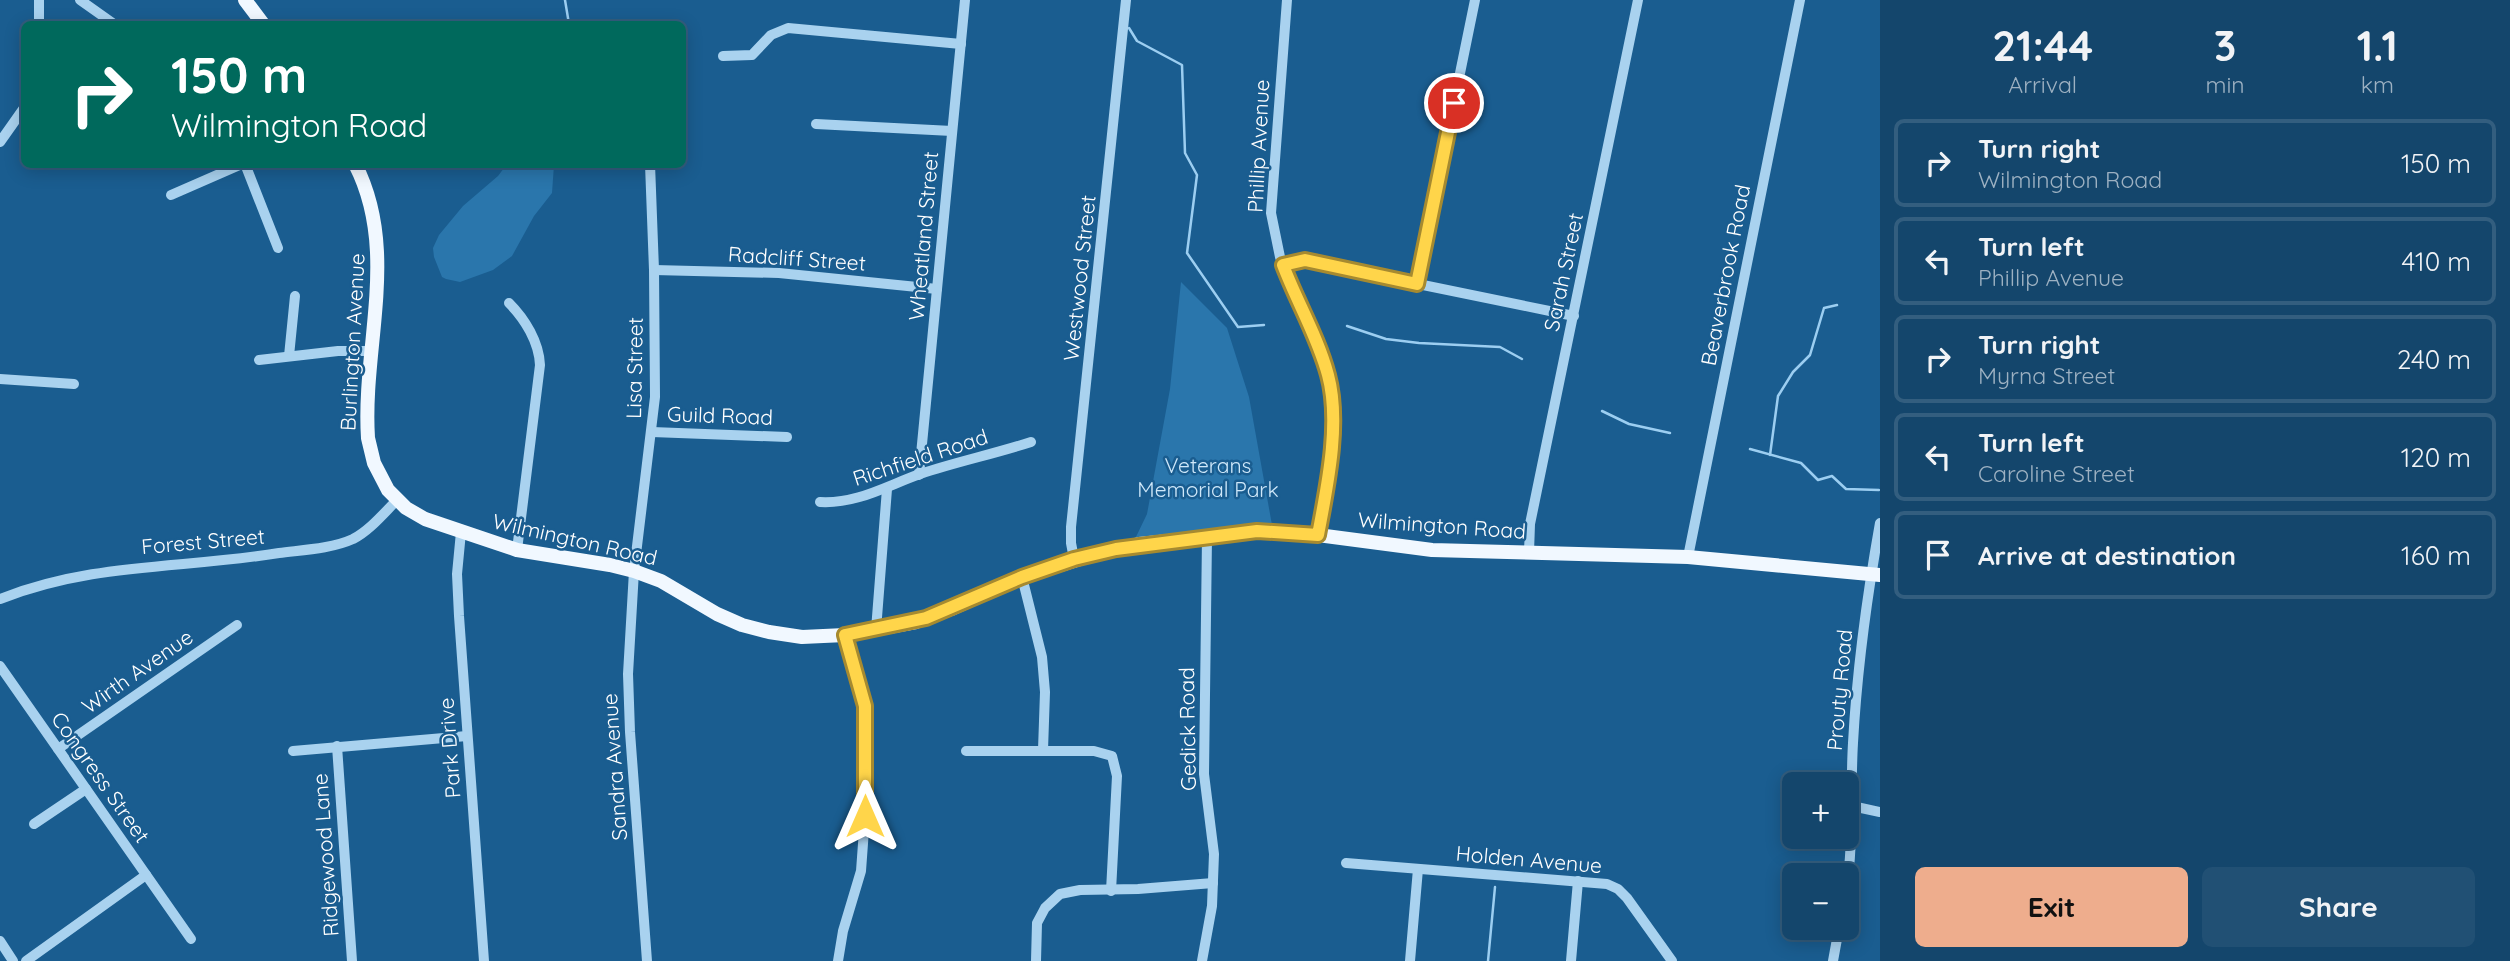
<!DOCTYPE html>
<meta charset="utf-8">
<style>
:root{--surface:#14466c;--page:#215074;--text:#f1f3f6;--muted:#9db1c2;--line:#335e7f;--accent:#eead8d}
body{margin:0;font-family:Quicksand,sans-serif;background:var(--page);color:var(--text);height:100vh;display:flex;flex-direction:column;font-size:26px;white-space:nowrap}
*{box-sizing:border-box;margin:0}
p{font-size:23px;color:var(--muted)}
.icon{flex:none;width:38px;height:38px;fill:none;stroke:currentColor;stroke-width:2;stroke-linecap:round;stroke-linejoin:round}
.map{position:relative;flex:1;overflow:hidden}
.panel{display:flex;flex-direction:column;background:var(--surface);width:630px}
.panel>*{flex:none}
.banner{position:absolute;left:21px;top:21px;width:665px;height:147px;border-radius:10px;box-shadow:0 4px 18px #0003,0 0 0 2px var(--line);background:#00695c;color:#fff;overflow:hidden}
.tools{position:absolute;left:1782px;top:772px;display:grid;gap:14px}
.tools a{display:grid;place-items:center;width:77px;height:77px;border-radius:10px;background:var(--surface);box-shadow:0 4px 18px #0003,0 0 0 2px var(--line);font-size:35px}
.pin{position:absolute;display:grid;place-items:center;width:60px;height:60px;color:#fff;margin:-30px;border:4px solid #fff;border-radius:50%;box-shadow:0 2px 7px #0007}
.me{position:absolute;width:77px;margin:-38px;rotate:0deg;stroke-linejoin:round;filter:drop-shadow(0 0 5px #0008)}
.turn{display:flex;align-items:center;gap:24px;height:147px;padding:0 35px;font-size:32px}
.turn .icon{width:91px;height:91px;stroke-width:2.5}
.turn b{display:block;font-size:49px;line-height:60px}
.eta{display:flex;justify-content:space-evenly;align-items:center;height:119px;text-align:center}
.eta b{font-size:42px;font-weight:800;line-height:49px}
.primary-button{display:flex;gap:14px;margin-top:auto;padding:14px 35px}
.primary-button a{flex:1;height:80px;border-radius:10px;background:var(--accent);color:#111;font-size:28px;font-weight:800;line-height:80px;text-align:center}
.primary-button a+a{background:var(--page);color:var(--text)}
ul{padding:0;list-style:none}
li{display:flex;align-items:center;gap:21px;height:88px;margin:0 14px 10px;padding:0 21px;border:4px solid var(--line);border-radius:10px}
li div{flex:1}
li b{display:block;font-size:26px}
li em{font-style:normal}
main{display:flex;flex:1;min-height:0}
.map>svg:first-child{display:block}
.green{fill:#2a76ac}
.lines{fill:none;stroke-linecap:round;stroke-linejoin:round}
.stream{stroke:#9ccef1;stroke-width:2.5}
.minor{stroke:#a9d2ef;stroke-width:10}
.major{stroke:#f1f8ff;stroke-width:14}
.route-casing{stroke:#a68a30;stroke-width:18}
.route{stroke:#ffd54a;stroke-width:12}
.labels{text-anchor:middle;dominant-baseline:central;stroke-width:5;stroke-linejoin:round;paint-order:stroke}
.street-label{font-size:21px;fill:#fff;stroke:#1a5d90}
.park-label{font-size:21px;fill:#cfe8fa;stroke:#1a5d90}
</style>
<main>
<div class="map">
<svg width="1880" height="961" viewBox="0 0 1880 961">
<rect width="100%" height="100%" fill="#1a5d90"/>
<g class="green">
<path d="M507 164 554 165 552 193 534 216 512 256 493 270 460 282 446 279 442 277 434 257 433 248 439 235 463 206 498 176Z"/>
<path d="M1181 282 1227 328 1249 397 1272 525 1135 539 1147 514 1170 389Z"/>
</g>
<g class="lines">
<g class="stream">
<path d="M565 0 569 24"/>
<path d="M1129 28 1137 41 1182 65 1185 153 1197 175 1187 253 1238 327 1264 325"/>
<path d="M1347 326 1386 339 1419 343 1500 347 1522 359"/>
<path d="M1602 411 1629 424 1670 433"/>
<path d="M1750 449 1801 463 1818 480 1832 476 1846 489 1879 490"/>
<path d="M1770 455 1778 396 1793 372 1810 355 1824 308 1837 305"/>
<path d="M1488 961 1495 887"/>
</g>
<g class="minor">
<path d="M39 0V24"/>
<path d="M80 0 114 24"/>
<path d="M1287 0 1271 213 1280 257 1321 352 1332 393 1330 457 1318 535"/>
<path d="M723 56 752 55 771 35 788 28 961 44"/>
<path d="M816 124 952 131"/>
<path d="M0 142 24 108"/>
<path d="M245 164 278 248"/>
<path d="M171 195 242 164"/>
<path d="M1283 265 1306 261 1574 316"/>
<path d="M654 270 779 273 937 289"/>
<path d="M1417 283 1475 0"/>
<path d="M509 303C525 319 539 342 540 365L517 550"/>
<path d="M289 356 295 296"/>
<path d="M259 360 338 351H371"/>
<path d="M0 379 74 384"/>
<path d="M652 432 787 437"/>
<path d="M919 475 965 0"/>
<path d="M820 502C857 504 886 486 920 474 956 462 994 454 1031 442"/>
<path d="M461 532 457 574 459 616 484 961"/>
<path d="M1529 552 1530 524 1638 0"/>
<path d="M1688 557 1800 0"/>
<path d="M1074 559 1071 543V527L1126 0"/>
<path d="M1022 577 1042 657 1045 692 1043 750"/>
<path d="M0 599C94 562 182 569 279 553 302 550 331 549 353 539 370 530 383 514 397 500"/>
<path d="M876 630 887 489"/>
<path d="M0 666 191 939"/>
<path d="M337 746 352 961"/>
<path d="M58 749 237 625"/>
<path d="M293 751 467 736"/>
<path d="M966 751H1094L1112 756 1117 776 1111 891"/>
<path d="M1852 806 1880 812"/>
<path d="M34 824 86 789"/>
<path d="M1346 863 1607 884 1618 889 1627 898 1672 961"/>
<path d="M1846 893C1854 843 1850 793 1853 743 1857 669 1867 596 1880 523"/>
<path d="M0 941 13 961"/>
<path d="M26 961 146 875"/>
<path d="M647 961 630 732 628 674 634 571 655 397 654 270 650 164"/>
<path d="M838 961 843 931 861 871 865 816V706L845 635"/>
<path d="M1036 961 1037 923 1045 908 1060 894 1080 890 1138 889 1213 883"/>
<path d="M1202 961 1212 906 1214 854 1204 774 1207 537"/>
<path d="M1410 961 1418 869"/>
<path d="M1571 961 1578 881"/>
<path d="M1833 961 1839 928"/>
</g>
<g class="major">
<path d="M245 0 263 24"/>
<path d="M355 164C400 251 362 346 368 438L374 463 388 490 406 508 425 519 517 550 610 565 634 571 661 581 717 614 742 625 769 632 802 637 845 635 916 622 951 609 1022 577 1099 553 1139 544 1257 532H1295L1432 550 1688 557 1880 575"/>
</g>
</g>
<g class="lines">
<g class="route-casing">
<path id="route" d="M865 816V706L845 635 926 618 1022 577 1074 559 1116 549 1257 531 1318 535C1327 487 1341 423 1328 375 1318 337 1297 302 1283 265L1305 260 1417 284 1454 103"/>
</g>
<use href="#route" class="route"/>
</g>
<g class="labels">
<g class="street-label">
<text transform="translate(1258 146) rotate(-87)">Phillip Avenue</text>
<text transform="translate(923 236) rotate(-85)">Wheatland Street</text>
<text transform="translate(797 258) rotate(4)">Radcliff Street</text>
<text transform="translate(1563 272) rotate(-78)">Sarah Street</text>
<text transform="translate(1725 275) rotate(-79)">Beaverbrook Road</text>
<text transform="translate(1079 278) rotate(-84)">Westwood Street</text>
<text transform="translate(352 342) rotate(-87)">Burlington Avenue</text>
<text transform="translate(634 368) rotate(-89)">Lisa Street</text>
<text transform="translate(720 415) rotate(2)">Guild Road</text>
<text transform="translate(920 457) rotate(-18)">Richfield Road</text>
<text transform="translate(1442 525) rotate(4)">Wilmington Road</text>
<text transform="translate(575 539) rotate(13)">Wilmington Road</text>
<text transform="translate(203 541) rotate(-5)">Forest Street</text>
<text transform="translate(137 671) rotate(-35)">Wirth Avenue</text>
<text transform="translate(1839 690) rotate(-85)">Prouty Road</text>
<text transform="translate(1187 729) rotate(-91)">Gedick Road</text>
<text transform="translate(449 748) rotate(-94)">Park Drive</text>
<text transform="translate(614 767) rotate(-94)">Sandra Avenue</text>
<text transform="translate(101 777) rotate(55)">Congress Street</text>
<text transform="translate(325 855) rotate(-94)">Ridgewood Lane</text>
<text transform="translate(1529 859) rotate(5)">Holden Avenue</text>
</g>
<g class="park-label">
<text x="1208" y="465">Veterans<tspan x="1208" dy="24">Memorial Park</tspan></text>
</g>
</g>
</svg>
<div class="tools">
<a>+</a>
<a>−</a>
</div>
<div class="pin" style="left:1454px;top:103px;background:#d93025"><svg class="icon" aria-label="arrive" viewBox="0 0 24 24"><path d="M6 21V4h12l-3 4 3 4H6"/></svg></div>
<svg class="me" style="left:865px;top:816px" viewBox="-20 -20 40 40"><path d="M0-17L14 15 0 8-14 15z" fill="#ffd54a" stroke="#fff" stroke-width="4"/></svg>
<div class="banner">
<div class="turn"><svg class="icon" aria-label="right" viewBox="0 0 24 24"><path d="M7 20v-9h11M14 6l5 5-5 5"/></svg><div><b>150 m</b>Wilmington Road</div></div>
</div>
</div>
<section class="panel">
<div class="eta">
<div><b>21:44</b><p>Arrival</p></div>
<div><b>3</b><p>min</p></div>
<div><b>1.1</b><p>km</p></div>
</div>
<ul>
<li><svg class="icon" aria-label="right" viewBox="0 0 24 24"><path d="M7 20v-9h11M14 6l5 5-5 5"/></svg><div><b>Turn right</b><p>Wilmington Road</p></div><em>150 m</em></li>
<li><svg class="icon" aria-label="left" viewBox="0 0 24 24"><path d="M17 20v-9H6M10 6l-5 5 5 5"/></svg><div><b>Turn left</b><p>Phillip Avenue</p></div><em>410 m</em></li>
<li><svg class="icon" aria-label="right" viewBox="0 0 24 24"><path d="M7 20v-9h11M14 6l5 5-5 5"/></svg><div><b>Turn right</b><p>Myrna Street</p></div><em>240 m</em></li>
<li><svg class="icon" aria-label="left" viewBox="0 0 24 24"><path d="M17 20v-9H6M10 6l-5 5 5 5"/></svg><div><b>Turn left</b><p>Caroline Street</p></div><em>120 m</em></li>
<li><svg class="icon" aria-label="arrive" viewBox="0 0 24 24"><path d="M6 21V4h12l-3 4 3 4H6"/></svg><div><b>Arrive at destination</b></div><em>160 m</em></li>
</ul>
<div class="primary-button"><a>Exit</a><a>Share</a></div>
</section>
</main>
